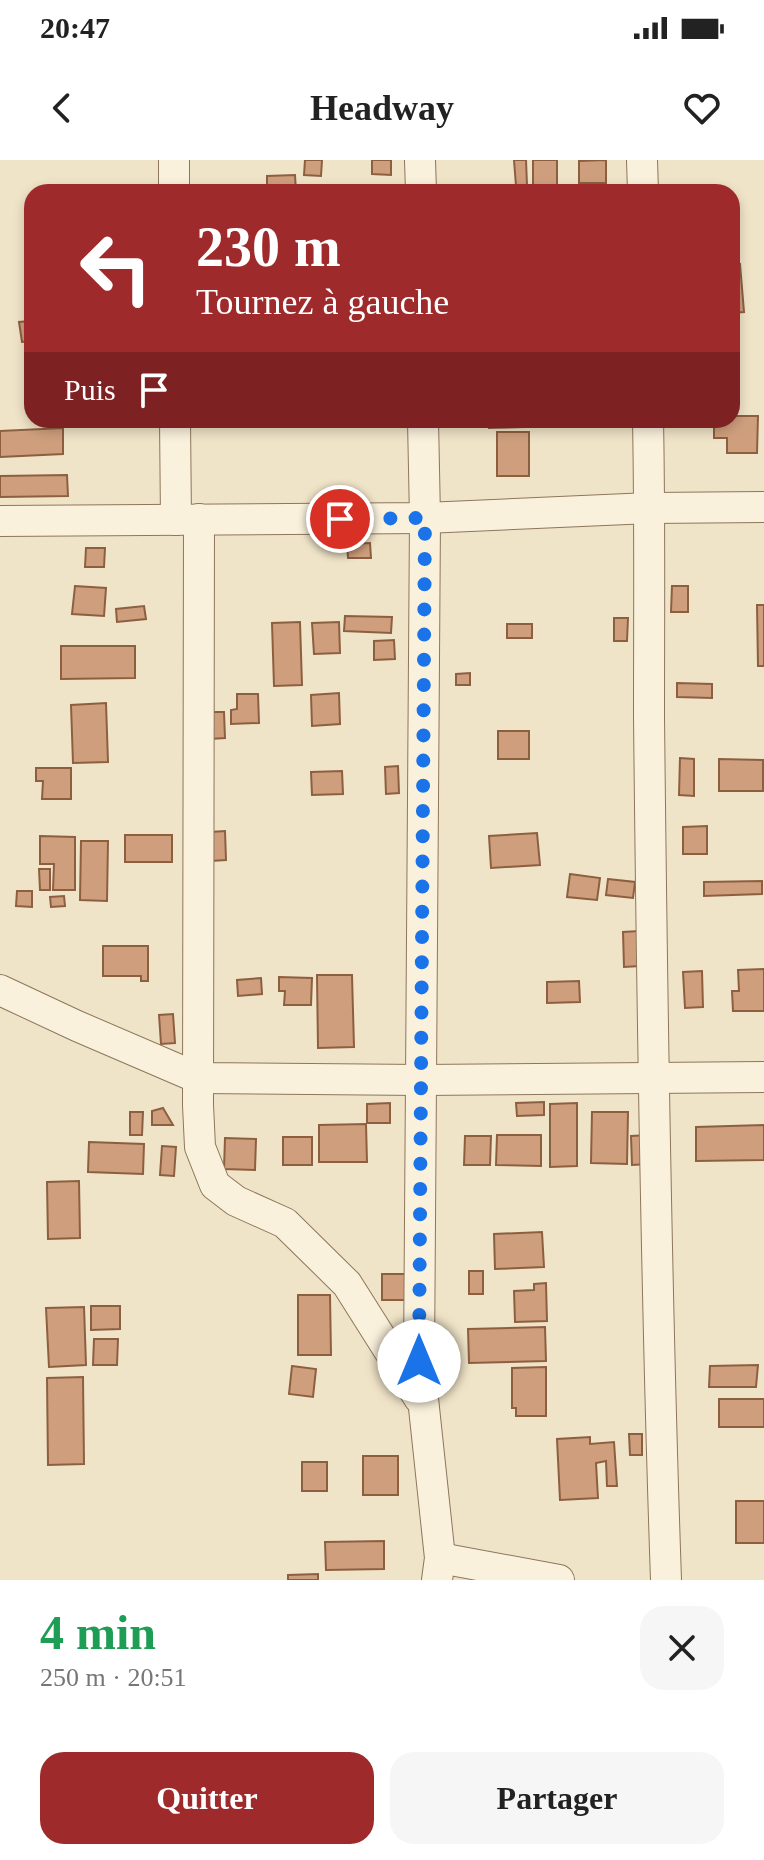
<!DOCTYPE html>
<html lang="fr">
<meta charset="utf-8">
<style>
:root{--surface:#fff;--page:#f6f6f6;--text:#222;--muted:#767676;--accent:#9e2a2b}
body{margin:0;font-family:Georgia,serif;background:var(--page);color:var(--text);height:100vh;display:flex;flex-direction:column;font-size:30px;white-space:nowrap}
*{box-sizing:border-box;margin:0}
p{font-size:26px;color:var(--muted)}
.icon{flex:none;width:44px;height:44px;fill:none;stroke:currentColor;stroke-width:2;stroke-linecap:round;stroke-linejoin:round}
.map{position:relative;height:1420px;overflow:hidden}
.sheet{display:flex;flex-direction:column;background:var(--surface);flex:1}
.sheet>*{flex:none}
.guide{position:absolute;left:24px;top:24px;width:716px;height:244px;border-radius:24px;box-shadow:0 4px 12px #0003;background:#9e2a2b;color:#fff;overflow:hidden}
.pin{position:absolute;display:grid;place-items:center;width:68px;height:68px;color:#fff;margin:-34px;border:4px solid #fff;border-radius:50%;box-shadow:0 2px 8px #0007}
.me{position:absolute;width:88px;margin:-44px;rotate:0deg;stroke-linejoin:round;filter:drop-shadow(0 0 6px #0008)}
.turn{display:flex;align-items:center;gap:28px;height:168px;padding:0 40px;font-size:36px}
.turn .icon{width:104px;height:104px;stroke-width:2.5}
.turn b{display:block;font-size:56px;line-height:68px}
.then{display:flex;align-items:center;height:76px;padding:0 40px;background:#0003;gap:16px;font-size:30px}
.round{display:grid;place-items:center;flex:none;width:84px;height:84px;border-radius:24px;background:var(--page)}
.summary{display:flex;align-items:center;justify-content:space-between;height:136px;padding:0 40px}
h1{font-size:48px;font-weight:700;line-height:60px;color:#1e9e55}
.action{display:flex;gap:16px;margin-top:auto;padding:16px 40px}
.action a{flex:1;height:92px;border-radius:24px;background:var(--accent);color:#fff;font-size:32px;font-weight:700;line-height:92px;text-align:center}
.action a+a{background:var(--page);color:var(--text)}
.status{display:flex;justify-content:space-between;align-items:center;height:56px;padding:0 40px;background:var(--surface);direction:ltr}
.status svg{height:22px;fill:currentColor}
header{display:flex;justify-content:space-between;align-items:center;height:104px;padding:0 40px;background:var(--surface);font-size:36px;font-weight:700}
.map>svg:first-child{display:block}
.building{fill:#cf9f7d;stroke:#8d5f41;stroke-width:2}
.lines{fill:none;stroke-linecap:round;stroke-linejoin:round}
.minor-casing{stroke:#8d765c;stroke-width:32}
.minor{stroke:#faf1dc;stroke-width:30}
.route{stroke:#1a73e8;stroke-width:14;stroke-dasharray:0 25.2}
</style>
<div class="status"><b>20:47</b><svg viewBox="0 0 49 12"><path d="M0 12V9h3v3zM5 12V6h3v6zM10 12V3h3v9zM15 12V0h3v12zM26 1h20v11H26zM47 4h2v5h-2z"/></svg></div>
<header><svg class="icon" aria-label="back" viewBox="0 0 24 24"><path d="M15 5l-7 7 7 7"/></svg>Headway<svg class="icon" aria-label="heart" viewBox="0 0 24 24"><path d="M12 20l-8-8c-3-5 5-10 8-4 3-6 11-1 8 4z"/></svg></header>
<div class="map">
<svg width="764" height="1420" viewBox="0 0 764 1420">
<rect width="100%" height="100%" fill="#f0e4c8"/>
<g class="building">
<path d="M305 0H322L321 16 304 15Z"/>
<path d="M372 0H391V15L372 14Z"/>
<path d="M514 0H526L527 25 516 26Z"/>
<rect x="533" y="0" width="24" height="32"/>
<path d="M606 0V23H579V1Z"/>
<path d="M295 15 296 32H267V16Z"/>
<path d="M732 104H740L744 152 732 153Z"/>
<path d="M30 161 31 181 22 182 19 162Z"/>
<path d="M732 256H758L757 293H727V278H714V260H732Z"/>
<path d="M489 260H524V267L489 268Z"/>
<path d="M63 268V294L0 297V271Z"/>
<rect x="497" y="272" width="32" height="44"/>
<path d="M67 315 68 336 0 337V316Z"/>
<path d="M370 383 371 398H348L347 384Z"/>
<path d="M86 388H105L104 407H85Z"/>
<path d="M75 426 106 428 104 456 72 454Z"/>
<path d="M672 426H688V452H671Z"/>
<path d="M757 445H764V506H758Z"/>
<path d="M144 446 146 459 117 462 116 449Z"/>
<path d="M345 456 392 457 391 473 344 471Z"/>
<path d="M614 458H628L627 481H614Z"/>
<path d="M300 462 302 525 274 526 272 463Z"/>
<path d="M339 462 340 493 314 494 312 463Z"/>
<rect x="507" y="464" width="25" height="14"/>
<path d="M394 480 395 499 374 500V481Z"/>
<path d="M61 486H135V518L61 519Z"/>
<path d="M470 513V525H456V514Z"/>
<path d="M677 523 712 524V538L677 537Z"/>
<path d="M339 533 340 564 312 566 311 535Z"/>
<path d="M237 534H258L259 563 231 564V550L237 549Z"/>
<path d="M106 543 108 602 73 603 71 545Z"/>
<path d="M210 552H224L225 578 210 579Z"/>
<rect x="498" y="571" width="31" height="28"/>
<path d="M680 598 694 599V636L679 635Z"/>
<path d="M719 599 763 600V631H719Z"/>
<path d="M398 606 399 633 386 634 385 607Z"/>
<path d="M36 608H71V639H42L43 621H36Z"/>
<path d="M342 611 343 634 312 635 311 612Z"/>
<path d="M707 666V694H683V667Z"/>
<path d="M225 671 226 700 211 701 210 672Z"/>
<path d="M537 673 540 705 491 708 489 676Z"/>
<rect x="125" y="675" width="47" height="27"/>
<path d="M40 676 75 677V730H53L54 704H40Z"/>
<path d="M81 681H108L107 741 80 740Z"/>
<path d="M39 709H50V730H40Z"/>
<path d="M570 714 600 718 597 740 567 737Z"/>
<path d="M608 719 635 722 633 738 606 735Z"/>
<path d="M762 721V734L704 736V722Z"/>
<path d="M17 731H32V747L16 746Z"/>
<path d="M64 736 65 746 51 747 50 737Z"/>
<path d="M639 771 640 806 624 807 623 772Z"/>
<path d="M103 786H148V821H141V816H103Z"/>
<path d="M764 809V851H733L732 831H739L738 810Z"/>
<path d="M702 811 703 847 685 848 683 812Z"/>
<path d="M317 815H352L354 887 318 888Z"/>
<path d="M279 817 312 818 311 845H284L285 831H279Z"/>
<path d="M261 818 262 834 238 836 237 820Z"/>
<path d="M579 821 580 842 547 843V822Z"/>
<path d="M173 854 175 883 161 884 159 855Z"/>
<path d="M544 942V955L517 956 516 943Z"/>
<path d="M390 943V963H367V944Z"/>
<path d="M577 943V1006L550 1007V944Z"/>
<path d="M163 948 173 965H152V951Z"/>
<path d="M130 952H143L142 975H130Z"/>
<path d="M592 952H628L627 1004 591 1003Z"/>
<path d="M366 964 367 1002H319V965Z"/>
<path d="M764 965V1000L696 1001V967Z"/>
<path d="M497 975H541V1006L496 1005Z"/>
<path d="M650 975V1004L632 1005 631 976Z"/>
<path d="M465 976H491L490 1005H464Z"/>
<rect x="283" y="977" width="29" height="28"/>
<path d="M225 978 256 979 255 1010 224 1009Z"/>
<path d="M89 982 144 984 143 1014 88 1012Z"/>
<path d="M162 986 176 987 174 1016 160 1015Z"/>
<path d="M79 1021 80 1078 48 1079 47 1022Z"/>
<path d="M542 1072 544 1107 495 1109 494 1074Z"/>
<rect x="469" y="1111" width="14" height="23"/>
<rect x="382" y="1114" width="25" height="26"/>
<path d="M546 1123 547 1161 515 1162 514 1131 534 1130V1124Z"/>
<path d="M298 1135H330L331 1195H298Z"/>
<path d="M91 1146H120V1169L91 1170Z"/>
<path d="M84 1147 86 1205 49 1207 46 1148Z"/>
<path d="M545 1167 546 1201 469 1203 468 1169Z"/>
<path d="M94 1179H118L117 1205H93Z"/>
<path d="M758 1205 756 1227H709L710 1206Z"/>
<path d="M292 1206 316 1209 313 1237 289 1234Z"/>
<path d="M546 1207V1256H516V1248H512V1208Z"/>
<path d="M83 1217 84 1304 48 1305 47 1218Z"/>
<rect x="719" y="1239" width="45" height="28"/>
<path d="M629 1274H642V1295H630Z"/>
<path d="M590 1277V1284L614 1282 617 1326H607L606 1301 596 1303 598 1338 560 1340 557 1279Z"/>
<rect x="363" y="1296" width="35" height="39"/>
<rect x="302" y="1302" width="25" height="29"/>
<rect x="736" y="1341" width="28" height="42"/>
<path d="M384 1381V1409L326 1410 325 1382Z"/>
<path d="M318 1414V1420H288V1415Z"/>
</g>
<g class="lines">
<g class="minor-casing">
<g id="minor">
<path d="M174 0V32"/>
<path d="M420 0 421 32"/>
<path d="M642 0 643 32"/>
<path d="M175 260 176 360"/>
<path d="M423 260 425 358 419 1201 440 1398 437 1420"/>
<path d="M648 260C650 359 649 457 649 556 652 844 656 1132 666 1420"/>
<path d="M199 359 198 945 200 987 215 1025 236 1041 285 1063 347 1124 419 1238"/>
<path d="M0 361 425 358 650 348 764 347"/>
<path d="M0 830 77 866 198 918 421 920 764 917"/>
<path d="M440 1398 559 1420"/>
</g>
</g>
<use href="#minor" class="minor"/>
</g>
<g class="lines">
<path class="route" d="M340 359 425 358 419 1201"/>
</g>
</svg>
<div class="pin" style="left:340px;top:359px;background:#d93025"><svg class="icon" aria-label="arrive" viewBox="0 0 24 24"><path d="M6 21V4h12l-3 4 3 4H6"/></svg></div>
<svg class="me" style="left:419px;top:1201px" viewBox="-20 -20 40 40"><circle r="19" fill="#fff"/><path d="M0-13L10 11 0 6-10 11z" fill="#1a73e8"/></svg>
<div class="guide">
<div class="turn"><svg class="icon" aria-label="left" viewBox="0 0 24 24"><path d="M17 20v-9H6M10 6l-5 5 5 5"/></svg><div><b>230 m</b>Tournez à gauche</div></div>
<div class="then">Puis<svg class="icon" aria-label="arrive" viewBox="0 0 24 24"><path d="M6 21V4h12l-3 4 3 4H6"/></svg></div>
</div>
</div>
<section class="sheet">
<div class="summary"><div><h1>4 min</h1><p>250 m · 20:51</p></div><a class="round"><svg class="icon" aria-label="close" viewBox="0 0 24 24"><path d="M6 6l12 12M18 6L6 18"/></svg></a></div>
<div class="action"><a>Quitter</a><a>Partager</a></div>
</section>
